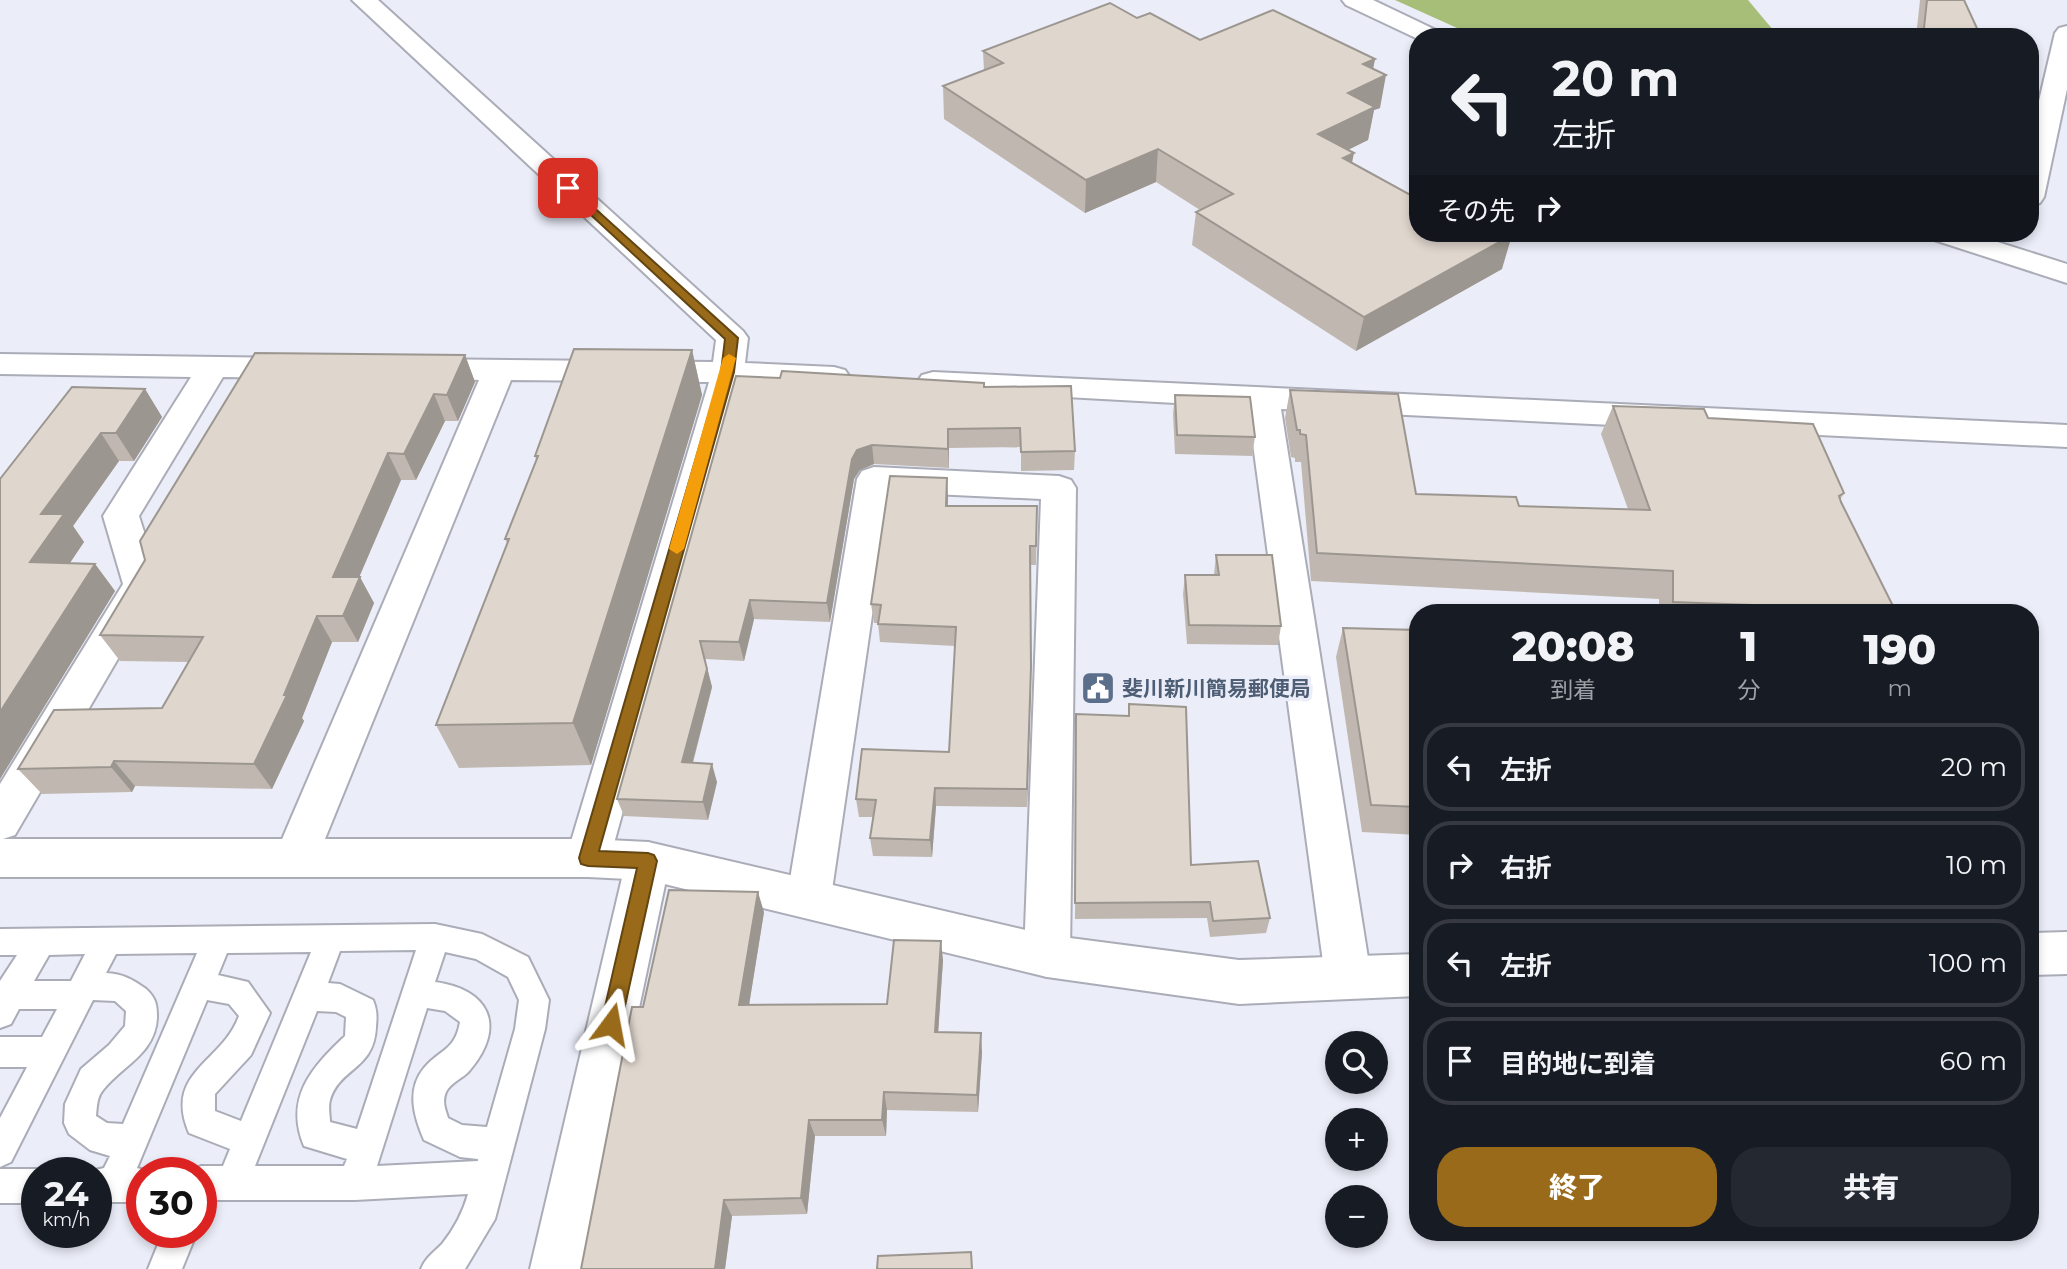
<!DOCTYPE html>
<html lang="ja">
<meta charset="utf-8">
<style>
:root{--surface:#171b24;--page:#242831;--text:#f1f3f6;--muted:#9ea1a6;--line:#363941;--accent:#986a1a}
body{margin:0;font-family:Montserrat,"Noto Sans JP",sans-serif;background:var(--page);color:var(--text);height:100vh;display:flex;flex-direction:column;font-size:26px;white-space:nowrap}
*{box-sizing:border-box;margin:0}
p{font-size:23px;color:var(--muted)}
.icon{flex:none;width:38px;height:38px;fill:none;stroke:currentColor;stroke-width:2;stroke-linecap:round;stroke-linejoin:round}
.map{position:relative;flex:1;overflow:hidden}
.sheet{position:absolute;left:1409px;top:604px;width:630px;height:637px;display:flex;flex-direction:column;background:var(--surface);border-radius:28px;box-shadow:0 4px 10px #0003}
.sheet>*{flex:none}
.hud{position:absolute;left:1409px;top:28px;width:630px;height:214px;border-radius:28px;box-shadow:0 4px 10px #0003;background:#171b24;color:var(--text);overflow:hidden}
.fabs{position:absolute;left:1325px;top:1031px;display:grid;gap:14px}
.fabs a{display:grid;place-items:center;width:63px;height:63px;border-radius:50%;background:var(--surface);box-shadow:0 4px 10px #0003;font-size:35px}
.speed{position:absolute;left:21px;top:1157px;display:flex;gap:14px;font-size:35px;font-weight:700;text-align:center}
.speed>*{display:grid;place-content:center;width:91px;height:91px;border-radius:50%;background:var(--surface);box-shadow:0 4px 10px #0003;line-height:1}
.speed small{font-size:18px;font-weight:400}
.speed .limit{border:10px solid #d22;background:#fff;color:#111}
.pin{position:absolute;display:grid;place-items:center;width:60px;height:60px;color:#fff;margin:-30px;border-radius:14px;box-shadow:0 4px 10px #0006}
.me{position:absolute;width:77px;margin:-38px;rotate:13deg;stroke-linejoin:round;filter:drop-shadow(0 0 5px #0008)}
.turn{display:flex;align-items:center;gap:24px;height:147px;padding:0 28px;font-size:32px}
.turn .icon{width:91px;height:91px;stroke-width:2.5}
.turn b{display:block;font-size:49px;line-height:60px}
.then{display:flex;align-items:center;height:66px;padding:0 28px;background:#0003;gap:14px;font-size:26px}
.eta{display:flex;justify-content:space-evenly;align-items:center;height:119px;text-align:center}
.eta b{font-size:42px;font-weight:800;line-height:49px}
.cta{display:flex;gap:14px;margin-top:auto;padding:14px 28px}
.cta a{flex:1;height:80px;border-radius:28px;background:var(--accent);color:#fff;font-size:28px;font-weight:800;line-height:80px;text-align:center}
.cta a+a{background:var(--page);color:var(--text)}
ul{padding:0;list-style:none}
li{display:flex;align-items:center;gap:21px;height:88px;margin:0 14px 10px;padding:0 14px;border:4px solid var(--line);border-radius:28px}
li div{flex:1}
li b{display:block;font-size:26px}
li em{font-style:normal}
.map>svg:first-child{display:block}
.forest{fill:#a7be79}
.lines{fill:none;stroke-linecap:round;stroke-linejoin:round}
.service-casing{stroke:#aaacb7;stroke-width:4}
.minor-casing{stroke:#aaacb7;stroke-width:4}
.tertiary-casing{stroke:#aaacb7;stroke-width:4}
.service{fill:#fff;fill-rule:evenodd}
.minor{fill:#fff;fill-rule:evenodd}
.tertiary{fill:#fff;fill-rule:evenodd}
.wall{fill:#c0b8b0}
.shaded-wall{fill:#9c9690}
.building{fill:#dfd6cd;stroke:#9c9690;stroke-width:2}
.route{fill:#986a1a;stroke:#634511;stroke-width:2}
.slow{fill:#f59e0b}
.labels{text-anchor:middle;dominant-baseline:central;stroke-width:7;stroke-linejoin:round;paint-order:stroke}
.service-label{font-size:21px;font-weight:bold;fill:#4e5e75;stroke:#ebedf9;text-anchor:start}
</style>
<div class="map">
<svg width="2067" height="1269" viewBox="0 0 2067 1269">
<rect width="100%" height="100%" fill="#ebedf9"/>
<path class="forest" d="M1395 0H1748L1779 37H1477Z"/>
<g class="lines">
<g class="service-casing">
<g id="service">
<path d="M435 924 482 934 528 957 549 1000 545 1029 495 1219 465 1269H421C426 1257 433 1253 442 1244 454 1229 463 1212 468 1194L355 1200H201V1172L189 1171 201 1166H223L230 1149 189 1133C163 1072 222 1063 239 1016L229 1004 207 1000 137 1168 152 1172H142V1202H96V1172H86L104 1168 110 1156 90 1150 69 1134 64 1123 65 1104 81 1069 109 1045 125 1026 126 1011 115 1001 93 1000 11 1162 0 1167V1118L27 1067H0V1037H42L57 1009H19L11 1024 0 1028V981L17 955H0V929ZM416 950 357 1129 330 1122C330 1115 328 1107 330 1100 340 1067 374 1070 376 1027 377 1016 377 1010 373 1000L340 984 328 983 340 951ZM311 952 241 1121 215 1111V1094L251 1055 270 1013 248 982 218 975 227 953ZM445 952 476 959 508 977 519 1000 515 1029 487 1127 462 1125 448 1118C445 1108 442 1102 446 1092 451 1082 464 1078 470 1070 507 1026 489 989 435 982ZM197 953 123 1124 107 1123 96 1116C97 1106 97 1097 103 1090 123 1065 155 1054 157 1018 157 1005 156 998 146 989 132 979 123 974 106 973L116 954ZM85 954 71 981H34L49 955ZM427 1008 445 1011 460 1022C455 1051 440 1049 424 1068 406 1090 414 1117 424 1140L460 1157 478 1159V1161L377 1166ZM317 1011 336 1012 346 1017 345 1036C312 1067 284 1098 304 1146L347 1159 344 1166H255Z"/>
<path d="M0 1169H37L44 1172H37V1203H0Z"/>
<path d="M163 1232H197L182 1269H148Z"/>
</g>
</g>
<g class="minor-casing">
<g id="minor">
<path d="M352 0H378L743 331 748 338 745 363 834 367 845 370 850 377 845 384 834 387 741 383 610 858 604 871 588 877 572 871 566 858 709 382 511 380 312 871 296 877 280 871 274 858 479 380 408 376 403 369 408 362 419 359 713 362 716 340Z"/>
<path d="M0 354 299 358 310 361 315 368 310 375 299 378 223 377 139 516 161 585 15 835 0 840V784L123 584 103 516 191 377 0 374Z"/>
<path d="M933 372 2067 425V447L1281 409 1371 977 1365 992 1348 999 1331 992 1325 977 1248 407 922 389 917 382 922 375Z"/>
<path d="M874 467 1059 476 1071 480 1076 488 1070 956 1063 971 1047 977 1031 971 1024 956 1041 499 890 492 831 897 825 911 809 917 793 911 787 897 857 479 862 471Z"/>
<path d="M648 842 664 848 670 861 584 1269H530L626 861 632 848Z"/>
</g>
</g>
<g class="tertiary-casing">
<g id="tertiary">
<path d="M1342 0H1373L1440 32 1444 37 1418 39 1346 5Z"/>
<path d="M2067 26V89L2044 197 2040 203 2030 205V139L2055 33 2059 28Z"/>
<path d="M1927 233H1969L2067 264V283L1931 239Z"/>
<path d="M0 839H588L648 842 1047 935 1239 960 1418 954V996L1239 1004 1047 977 648 880 588 877H0Z"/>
<path d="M2067 932V974L2030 975V933Z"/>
</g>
</g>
<use href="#service" class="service"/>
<use href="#minor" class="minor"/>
<use href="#tertiary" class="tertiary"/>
</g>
<g class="wall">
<path d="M1920 0H1964L1981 37H1916Z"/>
<path d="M1137 18 1200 40 1375 59 1373 69 1380 108 1374 110 1368 140 1348 150 1352 163 1502 269 1356 351 1192 245 1196 212 1200 210 1156 182 1085 213 944 119 943 86 984 71 983 51Z"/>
<path d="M692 350 702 395 591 765 459 768 436 725 507 543 505 539 536 460 535 456Z"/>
<path d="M465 355 475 382 458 421H445L416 480H401L359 577 374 603 358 642H332L302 718 304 721 272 789 135 786 132 792 42 794 18 769 162 708 188 662 120 661 100 635Z"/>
<path d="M736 376 984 387 1075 451 1074 470 1021 471V447L949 448V468L874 464 860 470 854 479 830 622 754 619 744 661 705 659 712 687 693 763 717 782 708 820 624 816 617 799Z"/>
<path d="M145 389 162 417 134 461H119L73 526 84 542 70 563 95 564 115 591 0 779V479Z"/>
<path d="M1290 390 1416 494 1519 506 1628 509 1601 434 1613 406 1708 418 1844 493 1840 500 1896 612H1659V599L1311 581 1301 462H1295V458L1291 457 1285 418Z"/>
<path d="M1175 395 1255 437 1252 456 1175 454 1173 414Z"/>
<path d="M948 497V506L1037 525 1036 565H1030L1031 685 1027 807 936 806 932 857 873 856 870 838 873 817H859L856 799 949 752 955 646 880 642 878 623H874L871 604Z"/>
<path d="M1216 555 1281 626 1278 645 1187 644 1183 594 1185 575H1214Z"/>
<path d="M1343 628 1418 630V835L1362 832 1336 657Z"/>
<path d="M1076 714 1191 865 1270 918 1266 933 1210 937 1207 918 1075 919Z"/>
<path d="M764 912 749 1005 887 1004 943 960 938 1032 982 1052 978 1112 887 1110 886 1136H815L807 1214 732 1216 725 1269H581L643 1007Z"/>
</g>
<g class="shaded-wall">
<path d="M1375 59 1370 83 1386 75 1380 108 1374 110 1368 140 1313 167 1318 134 1348 93 1363 64Z"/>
<path d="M1158 149 1156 182 1085 213 1086 180Z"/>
<path d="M1354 153 1347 187 1343 158Z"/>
<path d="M1512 235 1502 269 1356 351 1364 317Z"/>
<path d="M692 350 702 395 591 765 573 723Z"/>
<path d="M465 355 475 382 458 421 447 395Z"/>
<path d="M145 389 162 417 134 461 116 433Z"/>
<path d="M434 394 445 421 416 480 404 454Z"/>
<path d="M948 429 949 448V468L948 449Z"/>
<path d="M101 433 119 461 73 526 84 542 52 589 30 562 41 514Z"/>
<path d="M872 445 874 464 860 470 854 479 830 622 827 603 852 459 857 450Z"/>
<path d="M388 453 401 480 348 603 333 577Z"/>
<path d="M947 478 948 497 947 525 946 506Z"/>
<path d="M95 564 115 591 0 779V712Z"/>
<path d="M360 577 374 603 358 642 343 616Z"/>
<path d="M750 600 754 619 744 661 739 642Z"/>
<path d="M317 616 332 642 302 718 304 721 272 789 254 764 284 695Z"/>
<path d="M700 641 712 687 688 780 682 762Z"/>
<path d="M1031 667V685L1027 807V789Z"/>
<path d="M114 761 135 786 132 792 111 767Z"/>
<path d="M712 764 717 782 708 820 703 802Z"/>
<path d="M935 788 936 806 932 857 930 840Z"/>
<path d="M758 892 764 912 746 1024 739 1005Z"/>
<path d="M941 941 943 960 937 1050 935 1032Z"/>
<path d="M981 1033 982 1052 978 1112 977 1095Z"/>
<path d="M884 1092 887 1110 886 1136 882 1120Z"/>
<path d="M809 1120 815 1136 807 1214 801 1198Z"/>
<path d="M724 1200 732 1216 725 1269H715Z"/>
</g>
<g class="building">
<path d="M1927 0H1964L1981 37H1923Z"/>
<path d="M1110 3 1137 18 1150 13 1200 40 1273 10 1375 59 1363 64 1386 75 1348 93 1375 107 1318 134 1354 153 1343 158 1418 199V233H1508L1512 235 1364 317 1196 212 1233 194 1158 149 1086 180 943 86 1003 63 983 51Z"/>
<path d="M574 349 692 350 573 723 436 725 509 539H505L538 456H535Z"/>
<path d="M255 353 465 355 447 395 434 394 404 454 388 453 333 577H360L343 616H317L284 695H287L254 764 114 761 111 767 18 769 54 710 162 708 203 637 100 635 145 560 140 541Z"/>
<path d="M782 371 984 383V387L1071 386 1075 451 1021 452 1020 428 948 429V449L872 445 857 450 852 459 827 603 750 600 739 642 700 641 707 669 682 762 712 764 703 802 617 799 736 376 780 378Z"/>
<path d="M72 387 145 389 116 433H101L41 514H64L30 562 95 564 0 712V479Z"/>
<path d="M1290 390 1398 394 1416 494 1516 497 1519 506 1650 510 1613 406 1704 409 1708 418 1813 424 1844 493 1839 496 1841 502 1896 612H1782L1779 606 1673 602V571L1317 553 1306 435 1300 434V430H1297Z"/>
<path d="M1175 395 1250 397 1255 437 1177 435Z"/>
<path d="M890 476 947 478 946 506H1037L1036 546H1030L1031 667 1027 789 935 788 930 840 870 838 876 800 856 799 862 749 949 752 956 627 878 624 881 605 871 604Z"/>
<path d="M1216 555H1272L1281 626 1189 625 1185 575H1219Z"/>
<path d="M1343 628 1418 630V807L1371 805Z"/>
<path d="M1129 704 1186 707 1191 865 1258 861 1270 918 1213 921 1210 902 1075 903 1076 714 1129 716Z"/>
<path d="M669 890 758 892 739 1005 887 1004 894 940 941 941 935 1032 981 1033 977 1095 884 1092 882 1120H809L801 1198 724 1200 715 1269H581L632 1007H643Z"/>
<path d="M971 1252 972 1269H877L878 1256Z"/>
</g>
<path class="route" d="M568 184 738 338 734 372 599 851 648 853 654 855 657 861 621 1024 618 1031 611 1034 604 1031 601 1024 637 868 588 866 581 864 579 858 721 372 725 339 564 190V185Z"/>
<path class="slow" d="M729 354 736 358 684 549 677 554 669 549 723 358Z"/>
<defs>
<g id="civic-square" transform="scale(1.75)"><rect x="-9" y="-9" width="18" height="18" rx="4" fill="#5c6f8a" stroke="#ebedf9"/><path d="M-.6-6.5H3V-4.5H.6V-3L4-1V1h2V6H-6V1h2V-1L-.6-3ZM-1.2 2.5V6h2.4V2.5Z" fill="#fff"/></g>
</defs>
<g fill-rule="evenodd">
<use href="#civic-square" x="1098" y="688"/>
</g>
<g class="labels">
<g class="service-label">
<text x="1122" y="688">斐川新川簡易郵便局</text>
</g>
</g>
</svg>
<div class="fabs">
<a><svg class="icon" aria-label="search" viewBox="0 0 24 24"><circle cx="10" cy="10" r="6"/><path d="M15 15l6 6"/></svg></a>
<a>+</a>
<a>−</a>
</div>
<div class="speed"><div>24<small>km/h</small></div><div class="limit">30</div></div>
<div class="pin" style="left:568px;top:188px;background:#d93025"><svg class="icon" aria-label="arrive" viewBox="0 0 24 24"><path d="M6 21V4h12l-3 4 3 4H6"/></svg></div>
<svg class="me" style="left:611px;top:1024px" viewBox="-20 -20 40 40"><path d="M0-17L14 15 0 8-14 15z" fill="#986a1a" stroke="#fff" stroke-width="4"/></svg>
<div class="hud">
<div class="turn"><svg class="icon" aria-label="left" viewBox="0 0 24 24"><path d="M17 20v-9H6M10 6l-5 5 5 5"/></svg><div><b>20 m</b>左折</div></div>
<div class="then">その先<svg class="icon" aria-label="right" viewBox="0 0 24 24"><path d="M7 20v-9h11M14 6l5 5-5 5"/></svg></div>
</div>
<section class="sheet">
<div class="eta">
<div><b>20:08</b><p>到着</p></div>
<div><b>1</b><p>分</p></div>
<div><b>190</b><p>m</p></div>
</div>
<ul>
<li><svg class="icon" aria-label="left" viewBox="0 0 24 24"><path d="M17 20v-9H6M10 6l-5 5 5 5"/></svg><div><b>左折</b></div><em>20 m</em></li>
<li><svg class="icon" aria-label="right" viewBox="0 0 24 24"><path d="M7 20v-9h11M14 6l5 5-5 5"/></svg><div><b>右折</b></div><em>10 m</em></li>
<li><svg class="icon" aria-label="left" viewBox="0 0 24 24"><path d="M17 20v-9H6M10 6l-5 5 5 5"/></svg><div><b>左折</b></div><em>100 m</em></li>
<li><svg class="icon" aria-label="arrive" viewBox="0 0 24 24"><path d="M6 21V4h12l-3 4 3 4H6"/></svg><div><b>目的地に到着</b></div><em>60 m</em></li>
</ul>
<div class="cta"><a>終了</a><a>共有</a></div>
</section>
</div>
